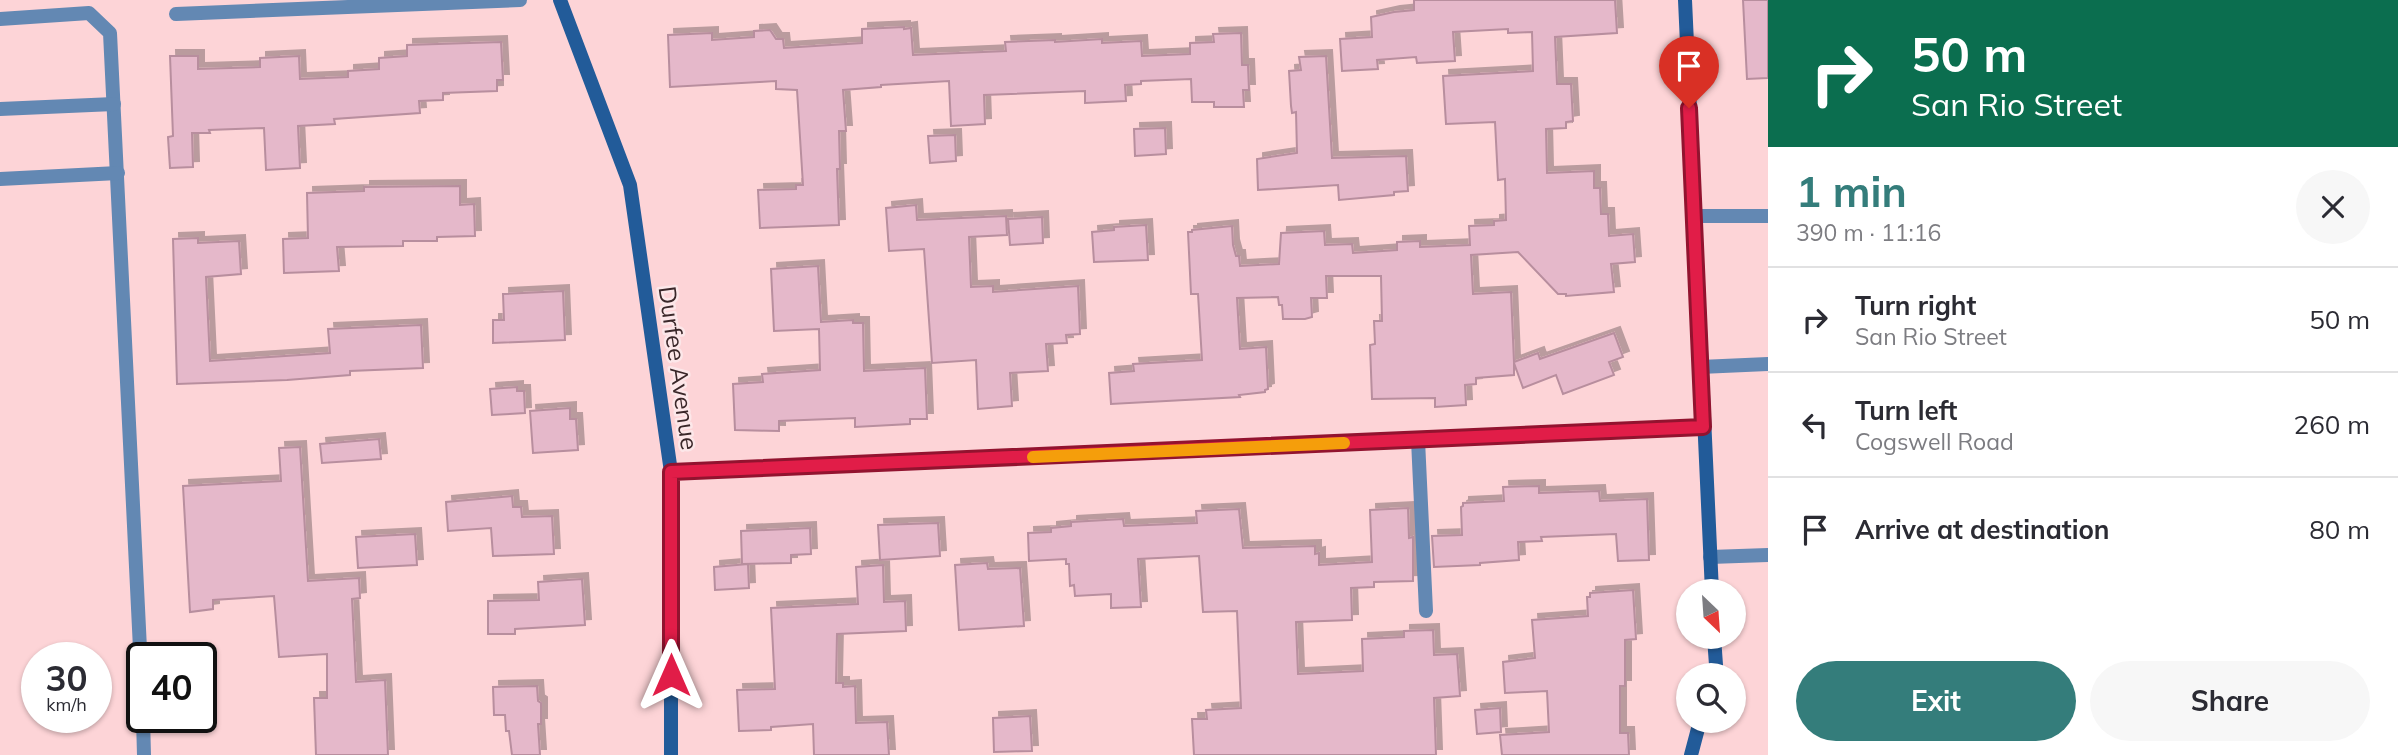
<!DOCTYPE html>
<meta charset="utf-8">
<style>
:root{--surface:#fff;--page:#f7f7f7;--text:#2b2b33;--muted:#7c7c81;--line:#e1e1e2;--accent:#347d7b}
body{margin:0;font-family:Mulish,sans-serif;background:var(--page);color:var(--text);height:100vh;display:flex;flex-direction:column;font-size:26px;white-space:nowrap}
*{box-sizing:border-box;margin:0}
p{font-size:23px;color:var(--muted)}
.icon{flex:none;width:38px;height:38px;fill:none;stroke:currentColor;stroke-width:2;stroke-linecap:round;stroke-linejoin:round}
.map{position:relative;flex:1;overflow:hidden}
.side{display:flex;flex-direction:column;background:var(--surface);width:630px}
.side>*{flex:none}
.top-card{background:#0b6e4f;color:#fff;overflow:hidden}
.needle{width:46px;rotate:155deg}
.controls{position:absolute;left:1676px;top:579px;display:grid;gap:14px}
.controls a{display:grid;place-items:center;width:70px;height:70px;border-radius:50%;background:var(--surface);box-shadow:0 2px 5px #0004;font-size:35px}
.speed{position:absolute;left:21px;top:642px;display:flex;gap:14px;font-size:35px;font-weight:700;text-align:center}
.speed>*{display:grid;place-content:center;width:91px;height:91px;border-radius:50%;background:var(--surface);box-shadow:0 2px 5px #0004;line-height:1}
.speed small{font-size:18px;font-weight:400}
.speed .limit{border:4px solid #111;border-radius:10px;background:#fff;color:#111}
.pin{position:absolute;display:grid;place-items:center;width:60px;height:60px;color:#fff;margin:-72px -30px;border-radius:50% 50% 50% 0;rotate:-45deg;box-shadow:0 0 7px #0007}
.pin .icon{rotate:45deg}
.me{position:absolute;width:77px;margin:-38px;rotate:0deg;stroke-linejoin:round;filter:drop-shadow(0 0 5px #0008)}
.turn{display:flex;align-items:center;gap:24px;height:147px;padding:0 28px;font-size:32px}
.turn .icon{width:91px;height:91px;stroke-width:2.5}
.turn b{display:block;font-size:49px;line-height:60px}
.round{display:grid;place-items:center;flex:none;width:74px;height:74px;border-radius:37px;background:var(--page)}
.summary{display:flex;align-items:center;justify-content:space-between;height:119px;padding:0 28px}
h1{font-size:42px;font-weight:700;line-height:52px;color:var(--accent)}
.cta{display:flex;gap:14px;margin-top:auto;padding:14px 28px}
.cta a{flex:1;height:80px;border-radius:42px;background:var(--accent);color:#fff;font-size:28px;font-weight:700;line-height:80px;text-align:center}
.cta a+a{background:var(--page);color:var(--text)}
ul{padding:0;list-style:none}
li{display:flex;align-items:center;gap:21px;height:105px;padding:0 28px;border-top:2px solid var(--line)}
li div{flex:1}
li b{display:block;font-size:26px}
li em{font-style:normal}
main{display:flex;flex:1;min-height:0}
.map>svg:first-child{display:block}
.building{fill:#e5b8ca;stroke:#b88e9e;stroke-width:2;filter:url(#shadow)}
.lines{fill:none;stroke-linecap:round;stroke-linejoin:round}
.lane{stroke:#6388b3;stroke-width:14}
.street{stroke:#6388b3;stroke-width:14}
.secondary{stroke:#225b99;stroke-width:14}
.route-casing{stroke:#92132f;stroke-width:18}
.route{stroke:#e11d48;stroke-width:12}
.slow{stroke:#f59e0b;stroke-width:12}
.labels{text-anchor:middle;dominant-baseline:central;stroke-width:5;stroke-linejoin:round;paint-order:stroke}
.street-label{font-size:24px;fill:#3a2729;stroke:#fce7e9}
</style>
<main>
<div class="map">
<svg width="1768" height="755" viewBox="0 0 1768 755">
<defs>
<filter id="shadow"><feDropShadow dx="6" dy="-6" stdDeviation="0" flood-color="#0004"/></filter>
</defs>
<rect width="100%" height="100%" fill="#fdd4d7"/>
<g class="building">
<path d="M1414 0H1615L1617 33 1555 37 1557 84H1571L1573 121 1566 122V128L1546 129 1547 173 1594 171V188H1600L1601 214H1608L1609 236 1633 234 1635 262 1611 264 1614 292 1566 296V294H1558L1518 252 1471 255 1473 294 1511 292 1514 362 1538 353 1540 359 1614 333 1623 357 1609 362 1614 375 1563 394 1556 375 1523 388 1514 363V375L1476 378V384L1465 385 1466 405 1435 407V398L1372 399 1370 345 1375 344 1374 321H1382L1381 276H1326L1327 298H1311L1312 317 1305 319H1283L1282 305H1279L1278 297 1237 298 1240 349 1266 347 1268 389 1265 390V392L1239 395 1240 397 1111 404 1109 373 1134 371 1133 364 1202 360 1198 294H1191L1188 232H1192V230L1232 226 1233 245 1236 256H1239L1240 266 1279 264 1281 233 1324 231 1325 245 1352 244 1353 253 1397 250V242L1420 241V247L1470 245 1469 226 1494 225V221L1506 220 1505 179 1498 180 1495 122 1446 124 1443 76 1533 71 1532 32 1508 33V29L1453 32 1455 61 1417 63 1416 57 1377 60 1378 69 1342 71 1340 39 1372 37 1371 17 1394 12 1414 10Z"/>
<path d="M1743 0H1768V78L1747 79Z"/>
<path d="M904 27V29L911 28 913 55 1006 51 1005 42 1055 40V42L1102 39V43L1141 41 1142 56 1190 54V43L1214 42 1213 34 1241 33 1242 65H1248L1249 90H1243L1244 107H1214V102H1192L1191 79 1141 81V84L1125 85 1126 101 1085 103V91L984 95 985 124 951 126 949 81 881 85V87L843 90 846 131H839L840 169H837L839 225 760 228 758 190 796 189V185H803L797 90 776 89V81L670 87 668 35 712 33V40L754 37V31L770 30 776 39H783L784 48 862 43V29Z"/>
<path d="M501 42 503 80H497V91L443 93V100L419 101 420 113 334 119 335 124 298 126 300 168 266 170 264 128 209 130 210 133H192L193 167 170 168 168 137 173 136 170 56H198V69L260 67V58L299 56 300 79 348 77V71L379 69V58L407 56V45Z"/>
<path d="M1326 56 1332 158 1406 156 1408 191 1394 192V195L1339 200 1338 185 1258 190 1257 159 1297 153 1296 112 1292 113 1291 106 1289 71 1301 70 1299 57Z"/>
<path d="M1165 128 1166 154 1135 156 1134 129Z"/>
<path d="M955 135 956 161 930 163 928 136Z"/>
<path d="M460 186V205L474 204 475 236 437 237V241H403V246L337 247 339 271 284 273 283 239 308 238 307 193 364 191V187Z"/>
<path d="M916 205 917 220 1006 216 1007 235 969 237 971 287 993 286V292L1078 286 1080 334 1066 335 1067 343 1046 344 1048 371 1010 373 1012 406 978 409 976 360 932 363 924 249 889 251 886 208Z"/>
<path d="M1042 217 1043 243 1010 245 1008 219Z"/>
<path d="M1146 225 1148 260 1094 262 1092 232 1114 230V227Z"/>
<path d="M198 238V243L239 241 241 274 206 277 210 361 330 353 328 329 421 325 423 368 350 371V375L287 380 177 384 173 239Z"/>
<path d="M818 266 821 322 853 320V323H863L864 371 925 368 927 419H910V424L855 427V418L779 421V431L735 430 733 384 763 382 762 374 820 370 819 329 774 331 771 269Z"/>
<path d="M563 291 565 340 493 343V320H504L503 294Z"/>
<path d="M517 387V391H524L525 413 492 415 490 389Z"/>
<path d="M570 408V419H576L578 450 533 453 530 411Z"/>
<path d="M379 439 381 459 322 463 320 444Z"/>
<path d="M300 447 308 581 359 578 360 598 352 599 356 682 385 680 388 755H316L314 698H327V654L279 657 274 596 213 600V609L190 612 183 486 281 481 279 448Z"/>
<path d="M1539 486V493L1599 491 1600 501 1647 499 1649 560 1618 561 1616 534 1541 537 1542 541 1518 542 1519 560 1480 563V565L1434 567 1432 536 1462 535 1461 507 1463 506V503L1504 501 1503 487Z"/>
<path d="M512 496 513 507H521L522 517 552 516 554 554 493 556 491 528 448 531 446 502Z"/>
<path d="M1408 508 1409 538 1413 537V581L1374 582V587L1351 588 1352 620 1296 622 1298 674 1363 671 1362 639 1404 637V631L1433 630 1434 655 1457 654 1460 696 1434 698 1436 755H1194L1192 719H1207L1206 710 1241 708 1237 611 1203 612 1199 556 1138 559 1141 607 1111 608V594L1075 596 1074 585 1070 586 1069 564H1066V559L1029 561 1028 533 1051 532V528L1071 526V522L1123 519 1124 526 1197 523 1196 511 1239 509 1243 548 1315 546V554L1319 553V565L1372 562 1370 510Z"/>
<path d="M938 523 940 556 880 560 878 525Z"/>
<path d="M810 528 811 554 791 555V563L742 564 741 531Z"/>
<path d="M415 534 417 565 358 568 356 537Z"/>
<path d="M987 563 988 569 1020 568 1024 626 959 630 955 565Z"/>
<path d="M748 564 749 588 715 590 714 567Z"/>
<path d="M883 565 884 602 905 601 906 631 837 634 836 683H843V687L855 686 856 723 887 722 889 755H814L813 724 771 727V730L739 731 737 690 775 689 771 608 858 604 856 567Z"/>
<path d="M582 579 585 625 515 629V634H488V601L539 600 538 582Z"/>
<path d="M1633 590 1636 639 1625 640V686H1620V733H1628L1629 755H1502L1500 735 1549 732 1547 691 1505 693 1503 662 1535 658 1532 620 1588 616 1587 597H1590V593Z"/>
<path d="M537 686 538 701 541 703V724H538L540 755H512L509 731H506L505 715H494L493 687Z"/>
<path d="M1500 708 1501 732 1477 734 1475 710Z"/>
<path d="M1030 716 1032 751 994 752 993 718Z"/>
</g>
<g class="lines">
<g class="lane">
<path d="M0 19 89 13 110 33 142 690"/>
<path d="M0 109 114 104"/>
<path d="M0 179 118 173"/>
<path d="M1694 216H1768"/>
<path d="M1700 367 1768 364"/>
<path d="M1418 440 1426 611"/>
<path d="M1710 557 1768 555"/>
<path d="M143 718 144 755"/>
</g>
<g class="street">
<path d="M176 14 520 0"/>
<path d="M671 472 1703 427"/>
</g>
<g class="secondary">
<path d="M560 0 630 185 671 472V755"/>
<path d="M1685 0 1712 592"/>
<path d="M1713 676 1716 665 1714 637"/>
<path d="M1691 755 1700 721"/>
</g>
</g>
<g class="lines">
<g class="route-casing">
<path id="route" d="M671 675V472L1703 427 1689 108"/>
</g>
<use href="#route" class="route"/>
<path class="slow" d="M1033 457 1344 443"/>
</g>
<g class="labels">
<g class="street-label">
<text transform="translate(679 368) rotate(82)">Durfee Avenue</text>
</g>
</g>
</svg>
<div class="controls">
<a><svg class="needle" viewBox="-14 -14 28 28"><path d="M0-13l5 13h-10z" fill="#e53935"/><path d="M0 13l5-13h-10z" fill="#7c7c81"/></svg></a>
<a><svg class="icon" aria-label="search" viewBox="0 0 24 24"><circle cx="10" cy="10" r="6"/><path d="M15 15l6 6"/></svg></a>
</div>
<div class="speed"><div>30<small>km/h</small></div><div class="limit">40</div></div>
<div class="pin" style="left:1689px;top:108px;background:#d93025"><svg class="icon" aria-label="arrive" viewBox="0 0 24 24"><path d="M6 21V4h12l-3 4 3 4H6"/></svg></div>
<svg class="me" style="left:671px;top:675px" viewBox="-20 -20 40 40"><path d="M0-17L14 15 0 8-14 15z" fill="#e11d48" stroke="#fff" stroke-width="4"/></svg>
</div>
<section class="side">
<div class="top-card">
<div class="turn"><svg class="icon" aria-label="right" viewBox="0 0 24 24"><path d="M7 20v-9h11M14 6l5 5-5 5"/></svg><div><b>50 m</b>San Rio Street</div></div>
</div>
<div class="summary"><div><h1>1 min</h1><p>390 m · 11:16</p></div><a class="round"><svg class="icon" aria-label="close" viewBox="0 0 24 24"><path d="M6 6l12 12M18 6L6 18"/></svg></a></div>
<ul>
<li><svg class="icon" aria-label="right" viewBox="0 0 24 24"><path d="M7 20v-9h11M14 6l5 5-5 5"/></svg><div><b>Turn right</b><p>San Rio Street</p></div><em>50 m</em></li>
<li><svg class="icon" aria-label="left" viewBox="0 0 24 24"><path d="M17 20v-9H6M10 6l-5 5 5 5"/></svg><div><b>Turn left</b><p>Cogswell Road</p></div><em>260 m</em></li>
<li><svg class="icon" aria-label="arrive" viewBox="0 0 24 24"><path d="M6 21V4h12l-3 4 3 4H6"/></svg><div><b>Arrive at destination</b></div><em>80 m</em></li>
</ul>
<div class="cta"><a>Exit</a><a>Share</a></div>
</section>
</main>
